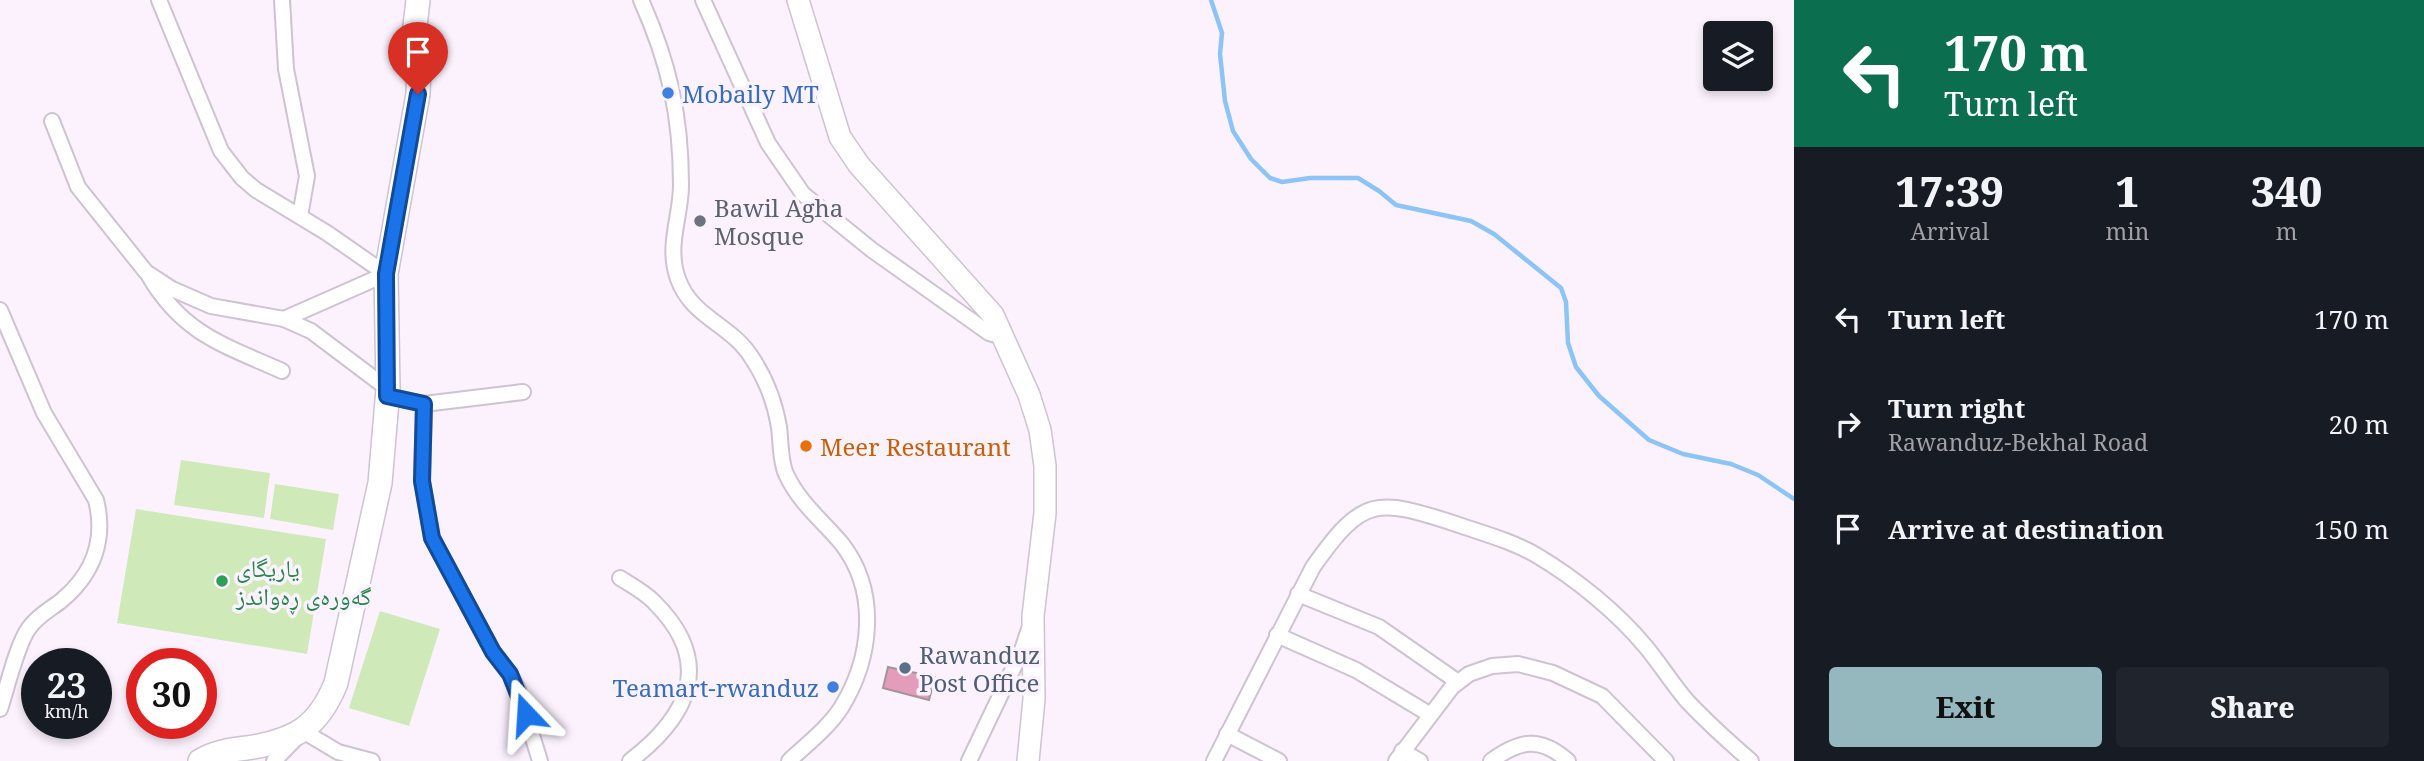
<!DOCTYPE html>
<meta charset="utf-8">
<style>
:root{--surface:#171b24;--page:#20242c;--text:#f1f3f6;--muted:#9ea1a6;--accent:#95b7be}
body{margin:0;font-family:"Noto Serif","Noto Naskh Arabic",serif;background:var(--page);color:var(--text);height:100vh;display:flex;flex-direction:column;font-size:26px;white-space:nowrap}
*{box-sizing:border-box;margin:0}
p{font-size:23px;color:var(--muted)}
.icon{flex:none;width:38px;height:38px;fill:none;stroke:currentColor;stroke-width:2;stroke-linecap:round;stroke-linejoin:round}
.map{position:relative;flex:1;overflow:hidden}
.drawer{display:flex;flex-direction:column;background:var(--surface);width:630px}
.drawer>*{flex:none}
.top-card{background:#0b6e4f;color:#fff;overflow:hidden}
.buttons{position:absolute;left:1703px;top:21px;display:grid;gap:14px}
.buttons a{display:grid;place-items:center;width:70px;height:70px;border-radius:7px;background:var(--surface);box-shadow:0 4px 10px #0003;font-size:35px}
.speed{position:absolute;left:21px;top:648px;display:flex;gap:14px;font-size:35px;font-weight:700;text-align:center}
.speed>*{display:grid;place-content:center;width:91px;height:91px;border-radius:50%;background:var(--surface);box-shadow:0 4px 10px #0003;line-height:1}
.speed small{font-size:18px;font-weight:400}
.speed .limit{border:10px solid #d22;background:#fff;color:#111}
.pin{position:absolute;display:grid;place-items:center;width:60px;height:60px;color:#fff;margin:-72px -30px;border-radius:50% 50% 50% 0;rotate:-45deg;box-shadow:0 0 7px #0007}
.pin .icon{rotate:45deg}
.me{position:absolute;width:77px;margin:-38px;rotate:340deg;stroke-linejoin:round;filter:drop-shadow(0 0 5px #0008)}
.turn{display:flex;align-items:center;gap:24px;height:147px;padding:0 35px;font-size:32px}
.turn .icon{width:91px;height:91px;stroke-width:2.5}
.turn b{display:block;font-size:49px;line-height:60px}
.eta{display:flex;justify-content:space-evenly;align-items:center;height:119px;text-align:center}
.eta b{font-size:42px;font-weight:800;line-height:49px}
.primary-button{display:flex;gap:14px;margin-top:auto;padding:14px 35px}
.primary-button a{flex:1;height:80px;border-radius:7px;background:var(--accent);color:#111;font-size:28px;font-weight:800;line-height:80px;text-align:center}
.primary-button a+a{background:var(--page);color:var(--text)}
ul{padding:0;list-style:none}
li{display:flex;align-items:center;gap:21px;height:105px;padding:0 35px}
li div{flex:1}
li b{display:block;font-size:26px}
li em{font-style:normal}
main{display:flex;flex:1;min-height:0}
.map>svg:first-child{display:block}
.green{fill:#cfeab8}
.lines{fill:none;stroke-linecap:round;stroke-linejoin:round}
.stream{stroke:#8cc4f6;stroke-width:4.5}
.building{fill:#e39dbb;stroke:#a4939a;stroke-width:2}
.street-casing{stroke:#cdc3d1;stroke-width:18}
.secondary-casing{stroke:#cdc3d1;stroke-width:24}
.primary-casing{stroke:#cdc3d1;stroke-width:26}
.street{stroke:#fff;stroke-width:14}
.secondary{stroke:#fff;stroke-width:21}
.primary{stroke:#fff;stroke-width:23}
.route-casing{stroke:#114b97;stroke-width:18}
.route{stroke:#1a73e8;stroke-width:12}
.shop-dot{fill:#3f7fe0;stroke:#fbf2fe;stroke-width:2.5}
.worship-dot{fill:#6b7280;stroke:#fbf2fe;stroke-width:2.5}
.food-dot{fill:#e8710a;stroke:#fbf2fe;stroke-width:2.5}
.leisure-dot{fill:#2e9e5b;stroke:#fbf2fe;stroke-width:2.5}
.service-dot{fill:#5c6f8a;stroke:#fbf2fe;stroke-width:2.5}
.labels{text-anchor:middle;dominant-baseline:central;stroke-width:7;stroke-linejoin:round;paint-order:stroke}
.shop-label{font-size:24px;fill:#366cbe;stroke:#fbf2fe;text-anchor:start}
.worship-label{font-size:24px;fill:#5b616d;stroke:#fbf2fe;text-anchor:start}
.food-label{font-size:24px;fill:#c56008;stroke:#fbf2fe;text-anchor:start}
.leisure-label{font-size:24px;fill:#27864d;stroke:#fbf2fe;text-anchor:start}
.service-label{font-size:24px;fill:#4e5e75;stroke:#fbf2fe;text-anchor:start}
</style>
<main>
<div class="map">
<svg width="1794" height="761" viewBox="0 0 1794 761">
<rect width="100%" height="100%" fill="#fbf2fe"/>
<g class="green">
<path d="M181 460 270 473 264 518 174 505Z"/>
<path d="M275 484 339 494 333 530 270 519Z"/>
<path d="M136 509 326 539 307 654 117 623Z"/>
<path d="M380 611 440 629 409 726 349 708Z"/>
</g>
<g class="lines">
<path class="stream" d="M1211 0 1222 33 1220 54 1225 101 1233 131 1251 159 1270 178 1282 182 1310 178H1358L1379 191 1396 205 1471 221 1494 234 1561 288 1566 302 1568 343 1576 367 1599 396 1649 440 1683 454 1731 464 1758 475 1794 499"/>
</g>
<path class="building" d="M888 667 935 677 929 700 883 688Z"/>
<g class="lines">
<g class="street-casing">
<g id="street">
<path d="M159 0 221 151 242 178 256 190 327 233 386 274 284 319"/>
<path d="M282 0 286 69 307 176 300 216"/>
<path d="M641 0C669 63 681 115 681 185 681 217 666 246 678 279 692 318 731 324 752 358 766 379 775 403 779 427 781 442 780 461 786 474 800 504 822 520 842 544 879 592 872 658 841 708 828 728 806 745 789 761"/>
<path d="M703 0 768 143 803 194 872 250 989 333 1004 337"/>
<path d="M52 121 78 187 146 272 172 289 211 306 284 319 311 331 388 389"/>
<path d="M149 276C183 334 224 345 282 371"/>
<path d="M0 310 44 413 96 500C106 540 93 574 62 600 51 609 37 616 29 628 17 644 7 688 0 709"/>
<path d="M387 396 424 404 523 392"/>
<path d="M424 404 422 481 432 538 493 652 510 674 518 690 540 761"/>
<path d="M620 578C631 585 646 593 655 603 714 662 690 715 630 761"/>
<path d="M1298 594 1379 627 1458 682"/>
<path d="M1277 635 1356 670 1429 714"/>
<path d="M1227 734 1279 761"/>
<path d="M1402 751 1420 761"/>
<path d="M274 761 303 731 338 752 372 761"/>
<path d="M969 761 1022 650 1029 629"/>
<path d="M1214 761 1313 567C1363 496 1376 498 1456 524 1482 533 1512 541 1536 555 1575 578 1617 612 1646 647 1661 665 1673 685 1688 702 1708 723 1729 742 1751 761"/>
<path d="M1396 761 1452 687 1469 674 1492 666 1518 664 1553 673 1602 696 1666 761"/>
<path d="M1491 761C1520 740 1540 736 1568 761"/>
</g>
</g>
<g class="secondary-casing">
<path id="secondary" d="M798 0 840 137 859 165 993 315 1029 395 1040 430 1045 466V513L1033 616 1034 699 1028 761"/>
</g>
<g class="primary-casing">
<path id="primary" d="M200 761C215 752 230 750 247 748 294 741 318 728 336 683L380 483 388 389 386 274 418 94 419 63 415 26 418 0"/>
</g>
<use href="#street" class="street"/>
<use href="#secondary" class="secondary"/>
<use href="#primary" class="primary"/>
</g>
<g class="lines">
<g class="route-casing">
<path id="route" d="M418 94 386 274 387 396 424 404 422 481 432 538 493 652 510 674 526 714"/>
</g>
<use href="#route" class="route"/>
</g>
<g class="shop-dot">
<circle cx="668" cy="93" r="7"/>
<circle cx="833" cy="687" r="7"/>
</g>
<circle class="worship-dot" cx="700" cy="221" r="7"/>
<circle class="food-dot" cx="806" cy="446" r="7"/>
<circle class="leisure-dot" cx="222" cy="581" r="7"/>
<circle class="service-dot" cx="905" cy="668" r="7"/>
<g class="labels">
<g class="shop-label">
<text x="682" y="93">Mobaily MT</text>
<text x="819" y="687" text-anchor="end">Teamart-rwanduz</text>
</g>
<g class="worship-label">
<text x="714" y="207">Bawil Agha<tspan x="714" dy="28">Mosque</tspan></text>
</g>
<g class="food-label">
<text x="820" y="446">Meer Restaurant</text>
</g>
<g class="leisure-label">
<text x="236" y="567">یاریگای<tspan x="236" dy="28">گەورەی ڕەواندز</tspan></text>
</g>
<g class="service-label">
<text x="919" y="654">Rawanduz<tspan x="919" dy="28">Post Office</tspan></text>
</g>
</g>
</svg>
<div class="buttons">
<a><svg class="icon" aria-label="layers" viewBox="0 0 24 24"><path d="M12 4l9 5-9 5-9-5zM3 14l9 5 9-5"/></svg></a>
</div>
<div class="speed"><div>23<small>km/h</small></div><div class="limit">30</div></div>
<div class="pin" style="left:418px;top:94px;background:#d93025"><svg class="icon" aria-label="arrive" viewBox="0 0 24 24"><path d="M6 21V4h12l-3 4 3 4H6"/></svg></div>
<svg class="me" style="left:526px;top:714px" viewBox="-20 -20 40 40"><path d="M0-17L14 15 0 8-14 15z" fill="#1a73e8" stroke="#fff" stroke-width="4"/></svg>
</div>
<section class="drawer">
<div class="top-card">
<div class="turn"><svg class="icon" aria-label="left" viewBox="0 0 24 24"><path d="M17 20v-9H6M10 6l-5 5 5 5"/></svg><div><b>170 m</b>Turn left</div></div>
</div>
<div class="eta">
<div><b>17:39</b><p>Arrival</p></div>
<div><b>1</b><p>min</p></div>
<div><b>340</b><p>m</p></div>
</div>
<ul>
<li><svg class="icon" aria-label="left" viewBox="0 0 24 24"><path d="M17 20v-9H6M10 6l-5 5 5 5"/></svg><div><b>Turn left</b></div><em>170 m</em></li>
<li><svg class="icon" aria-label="right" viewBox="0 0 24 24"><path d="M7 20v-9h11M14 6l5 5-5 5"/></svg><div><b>Turn right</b><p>Rawanduz-Bekhal Road</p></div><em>20 m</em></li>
<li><svg class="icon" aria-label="arrive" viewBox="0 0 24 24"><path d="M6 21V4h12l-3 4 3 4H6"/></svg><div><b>Arrive at destination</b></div><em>150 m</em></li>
</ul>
<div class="primary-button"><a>Exit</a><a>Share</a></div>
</section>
</main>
